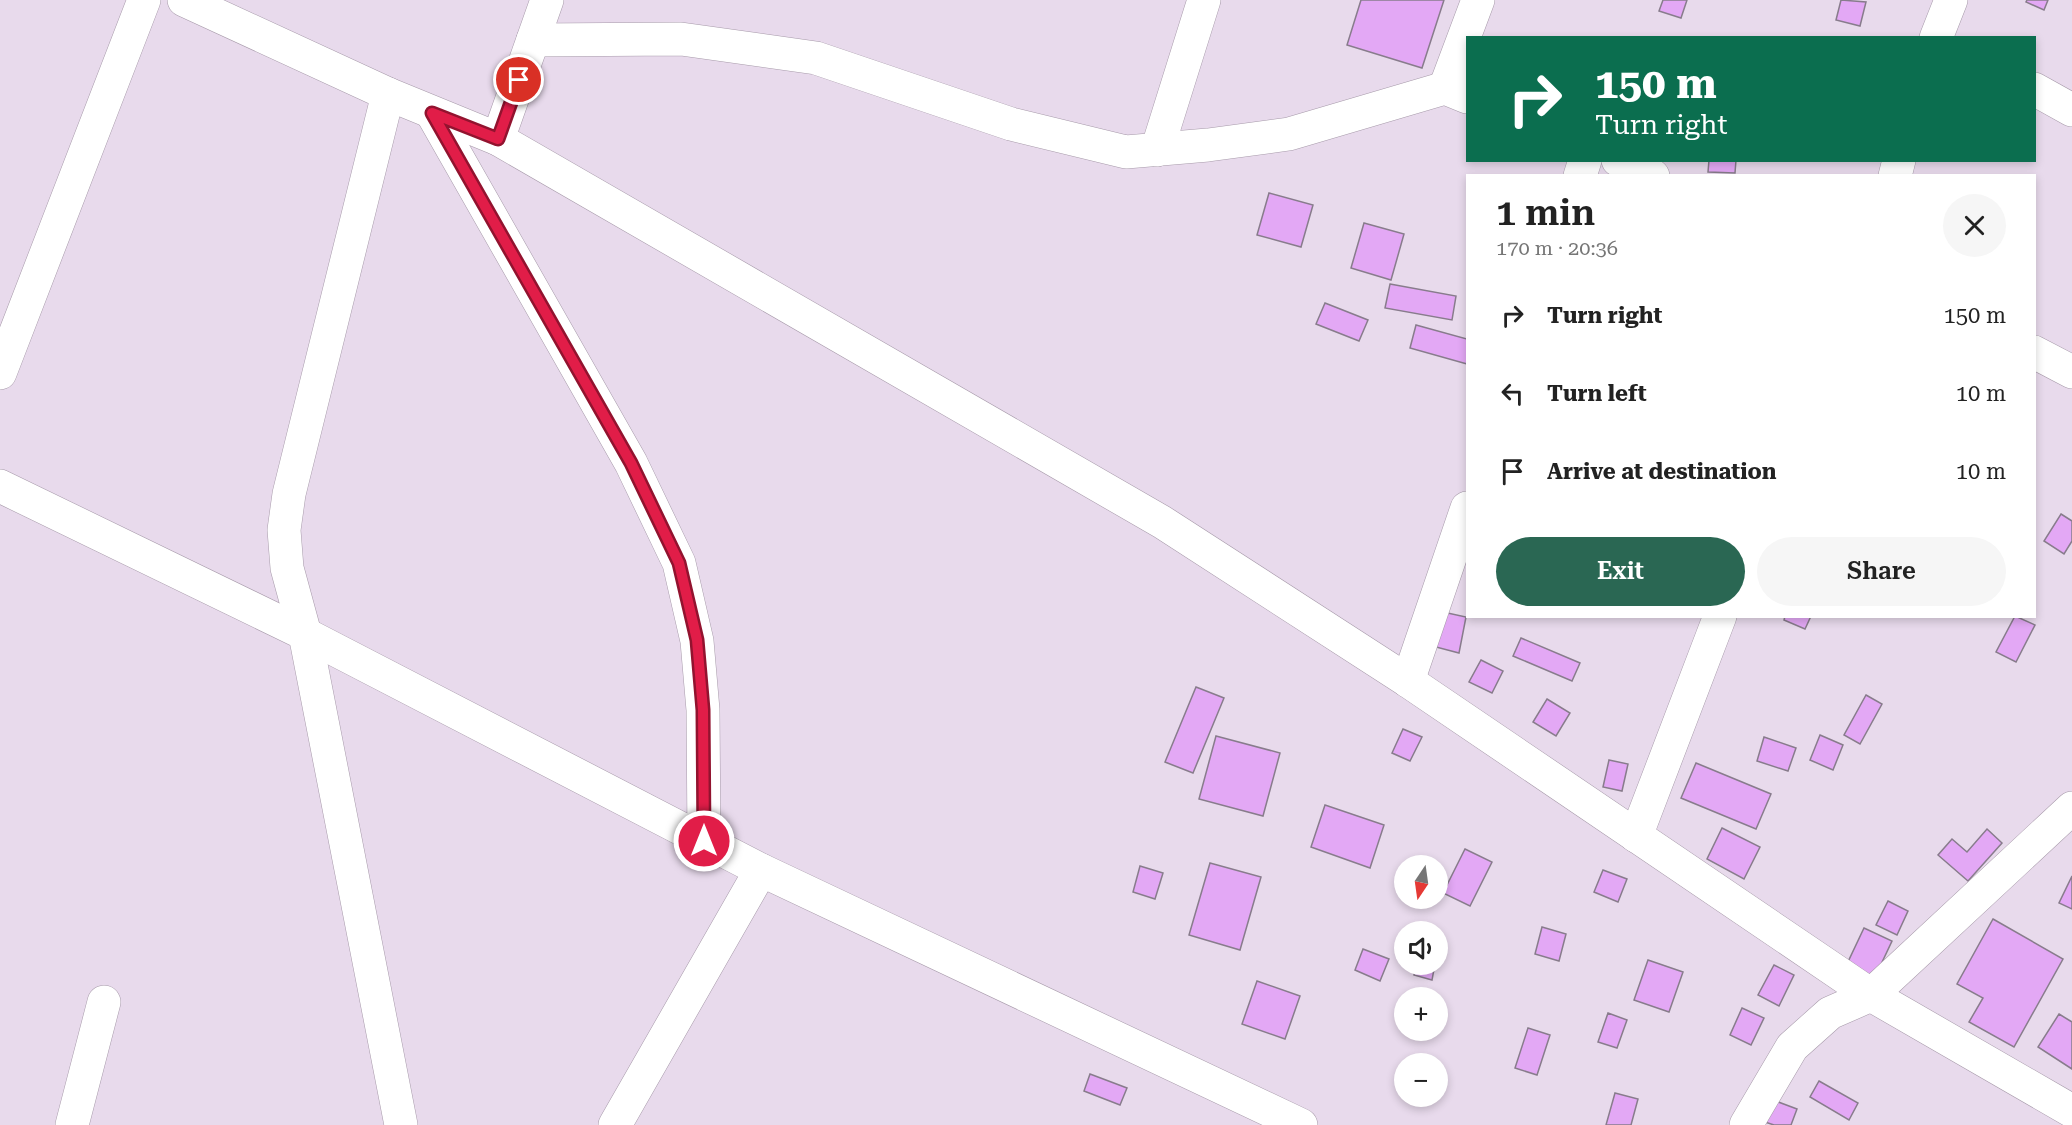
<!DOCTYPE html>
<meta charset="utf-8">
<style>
:root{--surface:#fff;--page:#f6f6f6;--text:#222;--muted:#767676;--accent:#2a6753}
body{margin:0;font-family:"Roboto Serif",serif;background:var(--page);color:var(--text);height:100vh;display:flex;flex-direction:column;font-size:22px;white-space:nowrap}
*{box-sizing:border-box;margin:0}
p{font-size:20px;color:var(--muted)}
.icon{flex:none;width:33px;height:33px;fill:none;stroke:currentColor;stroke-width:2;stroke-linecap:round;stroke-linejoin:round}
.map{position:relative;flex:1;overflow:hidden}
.drawer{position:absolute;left:1466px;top:174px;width:570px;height:444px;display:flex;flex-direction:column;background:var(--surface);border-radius:0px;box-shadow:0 3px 9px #0003}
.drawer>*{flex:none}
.top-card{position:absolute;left:1466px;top:36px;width:570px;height:126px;border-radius:0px;box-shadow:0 3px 9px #0003;background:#0b6e4f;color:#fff;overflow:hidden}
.needle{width:39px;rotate:193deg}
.controls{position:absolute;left:1394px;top:855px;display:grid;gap:12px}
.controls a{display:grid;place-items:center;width:54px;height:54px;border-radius:50%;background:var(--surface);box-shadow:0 3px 9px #0003;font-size:30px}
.pin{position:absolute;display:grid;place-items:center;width:51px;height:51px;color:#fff;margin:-26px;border:3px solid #fff;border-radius:50%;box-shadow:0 2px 6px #0007}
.me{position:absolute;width:66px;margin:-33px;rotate:0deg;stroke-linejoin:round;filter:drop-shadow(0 0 4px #0008)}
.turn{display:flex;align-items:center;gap:21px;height:126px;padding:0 30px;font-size:27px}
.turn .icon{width:78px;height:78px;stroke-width:2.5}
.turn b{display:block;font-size:42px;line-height:51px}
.round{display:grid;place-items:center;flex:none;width:63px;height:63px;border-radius:32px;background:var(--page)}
.head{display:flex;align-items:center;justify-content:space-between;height:102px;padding:0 30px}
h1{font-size:36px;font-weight:600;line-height:45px}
.primary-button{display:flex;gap:12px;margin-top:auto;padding:12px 30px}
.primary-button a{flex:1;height:69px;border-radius:36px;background:var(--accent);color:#fff;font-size:24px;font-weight:600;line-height:69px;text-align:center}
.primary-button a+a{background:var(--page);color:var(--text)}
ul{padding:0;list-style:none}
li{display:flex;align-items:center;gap:18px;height:78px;padding:0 30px}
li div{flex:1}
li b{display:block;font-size:22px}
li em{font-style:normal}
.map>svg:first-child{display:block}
.building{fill:#e3a8f5;stroke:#887c8c;stroke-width:1.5}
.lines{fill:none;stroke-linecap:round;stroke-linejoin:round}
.minor-casing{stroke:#a79aaa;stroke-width:34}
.minor{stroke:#fff;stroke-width:33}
.route-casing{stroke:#92132f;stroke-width:15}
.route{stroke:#e11d48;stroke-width:10}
</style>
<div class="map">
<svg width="2072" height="1125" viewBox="0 0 2072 1125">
<rect width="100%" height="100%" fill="#e8daec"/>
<g class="building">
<path d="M1361 0H1444L1422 68 1347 45Z"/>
<path d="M1663 0H1687L1681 18 1659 11Z"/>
<path d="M1841 0 1866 2 1860 26 1836 20Z"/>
<path d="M2027 0H2048L2044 10 2026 2Z"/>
<path d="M1709 160H1736L1735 173 1708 172Z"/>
<path d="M1269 193 1313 205 1301 247 1257 235Z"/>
<path d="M1364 223 1404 234 1391 280 1351 268Z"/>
<path d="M1390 284 1456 296 1452 320 1385 308Z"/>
<path d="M1325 303 1368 320 1359 341 1316 324Z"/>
<path d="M1416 325 1467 339V364L1410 348Z"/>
<path d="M2061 514 2072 521V541L2064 554 2044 541Z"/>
<path d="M1443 612 1466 617 1459 653 1436 647Z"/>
<path d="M1785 616H1811L1805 629 1784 620Z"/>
<path d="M2015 616 2035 625 2016 662 1996 652Z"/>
<path d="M1521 638 1580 663 1572 681 1513 656Z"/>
<path d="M1481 660 1503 671 1492 693 1469 682Z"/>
<path d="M1196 687 1224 698 1193 773 1165 762Z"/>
<path d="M1866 695 1882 704 1860 744 1844 735Z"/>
<path d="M1547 699 1570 713 1556 736 1533 722Z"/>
<path d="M1403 729 1422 737 1410 761 1392 753Z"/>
<path d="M1820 735 1843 745 1833 770 1810 760Z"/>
<path d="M1216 736 1280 753 1263 816 1199 799Z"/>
<path d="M1764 737 1796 748 1788 771 1757 761Z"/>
<path d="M1609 760 1628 764 1622 791 1603 787Z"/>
<path d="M1696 763 1771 794 1756 829 1681 798Z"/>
<path d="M1325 805 1384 825 1370 868 1311 847Z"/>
<path d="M1722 828 1760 847 1744 879 1707 859Z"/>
<path d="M1987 829 2002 843 1968 881 1938 855 1952 839 1967 852Z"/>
<path d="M1465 849 1492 862 1470 906 1443 893Z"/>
<path d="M1210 863 1261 877 1240 950 1189 935Z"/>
<path d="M1140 866 1163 873 1155 899 1133 892Z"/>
<path d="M1603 870 1627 879 1618 902 1594 892Z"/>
<path d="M2072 876V909L2059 903Z"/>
<path d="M1888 901 1908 911 1897 935 1876 925Z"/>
<path d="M1993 919 2063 959 2014 1047 1969 1022 1983 998 1957 984Z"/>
<path d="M1542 927 1566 934 1559 961 1535 954Z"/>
<path d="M1864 928 1892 941 1875 977 1847 964Z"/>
<path d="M1363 949 1389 959 1380 981 1355 970Z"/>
<path d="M1648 960 1683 972 1669 1012 1634 1000Z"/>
<path d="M1416 964H1435L1432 980 1414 975Z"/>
<path d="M1774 965 1794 975 1779 1006 1758 995Z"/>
<path d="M1257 981 1300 996 1285 1039 1242 1024Z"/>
<path d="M1742 1008 1764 1018 1751 1045 1730 1035Z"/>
<path d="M1608 1013 1627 1020 1617 1048 1598 1042Z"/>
<path d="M2059 1014 2072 1022V1069L2038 1047Z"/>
<path d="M1528 1028 1550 1035 1537 1075 1515 1068Z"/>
<path d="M1090 1074 1127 1088 1120 1105 1084 1091Z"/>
<path d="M1819 1081 1858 1103 1849 1120 1810 1097Z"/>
<path d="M1615 1093 1638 1099 1631 1125H1606Z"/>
<path d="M1773 1100 1797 1109 1791 1125H1774L1765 1122Z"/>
</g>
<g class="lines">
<g class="minor-casing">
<g id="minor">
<path d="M184 0 388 94 498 139 1162 522 1408 681 1871 995 2072 1111"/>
<path d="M1936 38 1951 0"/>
<path d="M533 40 681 39 816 58 1011 124 1126 152 1208 145 1289 134 1445 88 1467 97"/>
<path d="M1445 88 1478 0"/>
<path d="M2034 89 2072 110"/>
<path d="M388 94 289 494 284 530 287 568 305 634 401 1125"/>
<path d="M432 113 631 463 679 563 697 641 703 710 704 841"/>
<path d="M498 139 547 0"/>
<path d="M1157 150 1204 0"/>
<path d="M1618 160 1653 176"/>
<path d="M1580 176 1585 160"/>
<path d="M1895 176 1899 160"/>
<path d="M2034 352 2072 372"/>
<path d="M0 373 144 0"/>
<path d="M0 486 305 634 761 870 1301 1125"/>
<path d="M1408 681 1467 508"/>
<path d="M1636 836 1720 616"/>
<path d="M72 1125 104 1002"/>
<path d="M615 1125 761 870"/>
<path d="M1746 1125 1792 1047 1830 1013 1871 995 2072 808"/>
</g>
</g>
<use href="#minor" class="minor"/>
</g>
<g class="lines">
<g class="route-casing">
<path id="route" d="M519 80 498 139 432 113 631 463 679 563 697 640 703 710 704 841"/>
</g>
<use href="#route" class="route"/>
</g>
</svg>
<div class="controls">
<a><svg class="needle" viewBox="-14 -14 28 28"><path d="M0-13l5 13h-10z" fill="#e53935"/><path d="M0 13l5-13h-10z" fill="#767676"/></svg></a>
<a><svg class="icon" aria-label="sound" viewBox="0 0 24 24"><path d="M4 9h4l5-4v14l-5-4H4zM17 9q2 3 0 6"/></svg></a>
<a>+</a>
<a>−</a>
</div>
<div class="pin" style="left:519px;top:80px;background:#d93025"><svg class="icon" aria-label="arrive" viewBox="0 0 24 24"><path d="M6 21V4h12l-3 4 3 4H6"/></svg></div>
<svg class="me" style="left:704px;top:841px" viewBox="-20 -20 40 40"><circle r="17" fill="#e11d48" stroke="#fff" stroke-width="3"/><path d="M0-11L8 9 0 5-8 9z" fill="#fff"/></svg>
<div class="top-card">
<div class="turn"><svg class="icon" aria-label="right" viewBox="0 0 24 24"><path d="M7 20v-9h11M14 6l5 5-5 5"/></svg><div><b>150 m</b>Turn right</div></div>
</div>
<section class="drawer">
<div class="head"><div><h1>1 min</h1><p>170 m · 20:36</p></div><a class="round"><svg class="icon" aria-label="close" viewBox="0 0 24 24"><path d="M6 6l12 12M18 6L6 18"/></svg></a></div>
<ul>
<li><svg class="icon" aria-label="right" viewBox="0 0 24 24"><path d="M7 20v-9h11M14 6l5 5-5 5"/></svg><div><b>Turn right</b></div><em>150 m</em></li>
<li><svg class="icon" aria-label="left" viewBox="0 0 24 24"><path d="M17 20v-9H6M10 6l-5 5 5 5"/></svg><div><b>Turn left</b></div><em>10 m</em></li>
<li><svg class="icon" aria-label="arrive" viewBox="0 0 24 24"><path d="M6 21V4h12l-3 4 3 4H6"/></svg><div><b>Arrive at destination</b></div><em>10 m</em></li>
</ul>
<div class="primary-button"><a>Exit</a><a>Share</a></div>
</section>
</div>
